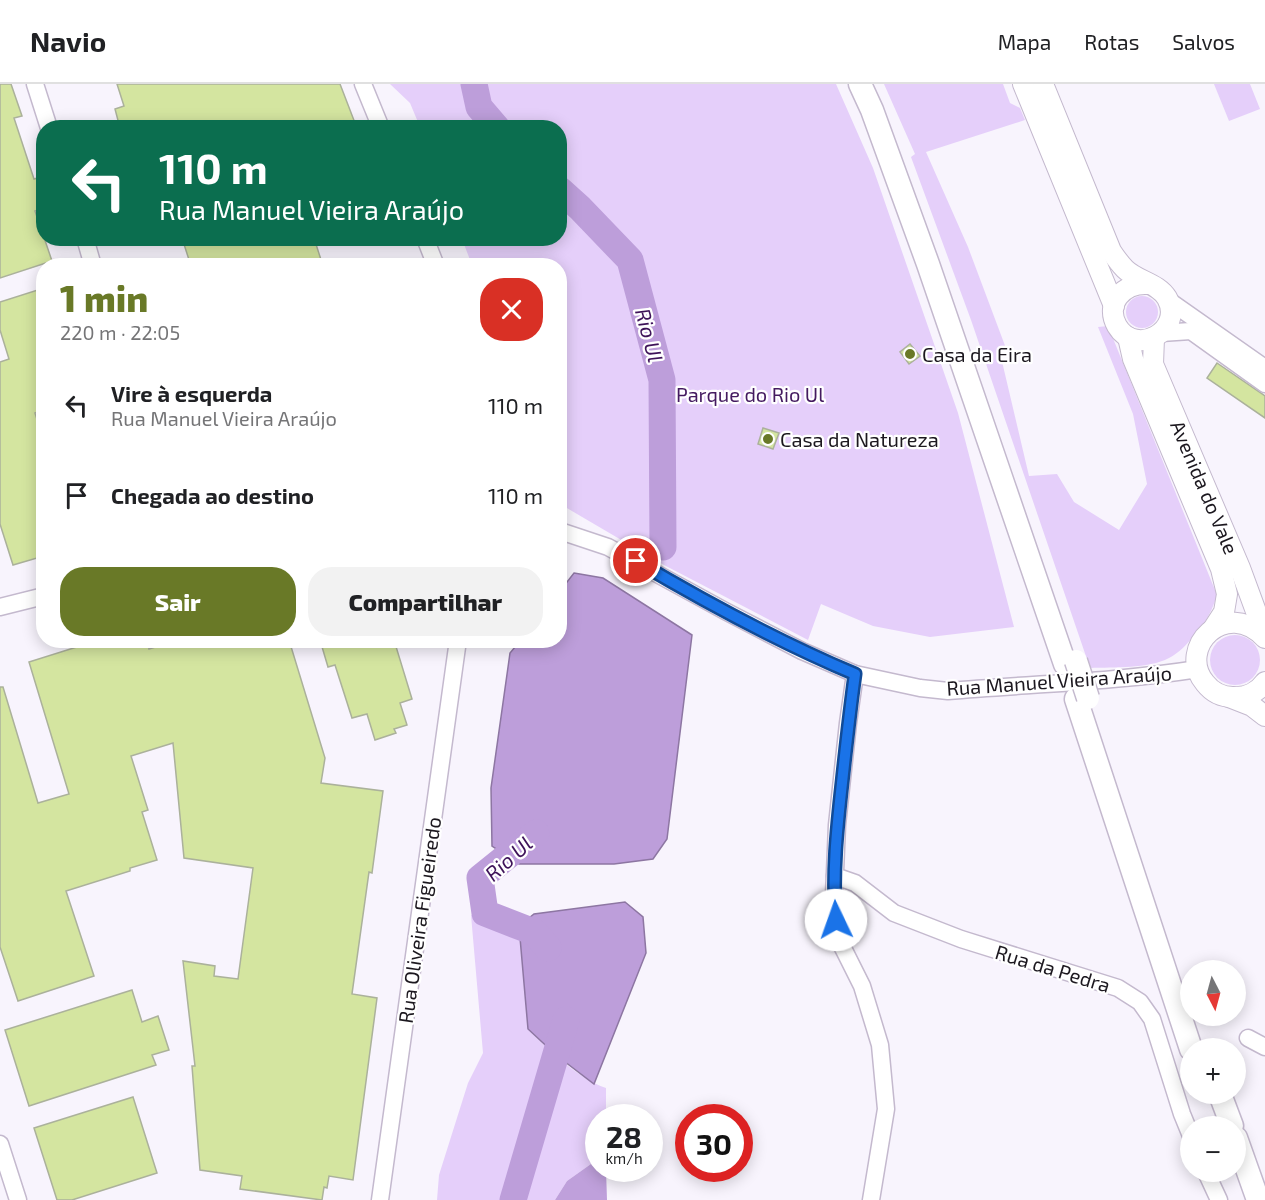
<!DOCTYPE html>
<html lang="pt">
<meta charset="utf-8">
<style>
:root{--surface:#fff;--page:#f2f2f2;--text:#202124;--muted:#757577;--line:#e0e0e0;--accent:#697927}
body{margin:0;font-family:"Exo 2",sans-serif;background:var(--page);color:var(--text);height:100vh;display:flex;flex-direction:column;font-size:22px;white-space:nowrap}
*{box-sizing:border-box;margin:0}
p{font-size:20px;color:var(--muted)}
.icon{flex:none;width:33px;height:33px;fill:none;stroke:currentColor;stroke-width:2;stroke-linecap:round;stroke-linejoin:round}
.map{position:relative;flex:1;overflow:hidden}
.panel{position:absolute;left:36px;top:174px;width:531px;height:390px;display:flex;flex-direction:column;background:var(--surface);border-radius:24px;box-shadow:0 3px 15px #0003}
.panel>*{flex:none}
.hud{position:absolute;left:36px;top:36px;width:531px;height:126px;border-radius:24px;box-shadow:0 3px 15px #0003;background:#0b6e4f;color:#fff;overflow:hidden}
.needle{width:39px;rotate:174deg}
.controls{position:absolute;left:1180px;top:876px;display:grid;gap:12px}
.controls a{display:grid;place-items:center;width:66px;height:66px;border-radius:50%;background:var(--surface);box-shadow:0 3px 15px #0003;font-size:30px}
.speed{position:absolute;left:585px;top:1020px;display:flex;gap:12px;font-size:30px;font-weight:700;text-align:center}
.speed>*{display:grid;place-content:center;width:78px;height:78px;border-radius:50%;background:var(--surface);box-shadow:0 3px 15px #0003;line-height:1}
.speed small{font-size:15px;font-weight:400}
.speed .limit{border:9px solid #d22;background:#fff;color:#111}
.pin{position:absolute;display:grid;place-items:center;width:51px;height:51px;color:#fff;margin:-26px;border:3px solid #fff;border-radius:50%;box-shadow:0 2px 6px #0007}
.me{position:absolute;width:66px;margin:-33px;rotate:357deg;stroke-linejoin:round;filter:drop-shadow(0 0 4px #0008)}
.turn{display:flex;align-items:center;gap:21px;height:126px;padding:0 24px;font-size:27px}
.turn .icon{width:78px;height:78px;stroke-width:2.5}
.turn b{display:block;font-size:42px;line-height:51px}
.round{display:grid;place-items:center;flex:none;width:63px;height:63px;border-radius:24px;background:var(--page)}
.summary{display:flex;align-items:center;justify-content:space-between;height:102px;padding:0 24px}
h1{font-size:36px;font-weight:800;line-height:45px;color:var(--accent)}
.button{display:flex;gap:12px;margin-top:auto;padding:12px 24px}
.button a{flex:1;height:69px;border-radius:24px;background:var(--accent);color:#fff;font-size:24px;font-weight:800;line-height:69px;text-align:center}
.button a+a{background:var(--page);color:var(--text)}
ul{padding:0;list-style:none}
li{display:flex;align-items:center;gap:18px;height:90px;padding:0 24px}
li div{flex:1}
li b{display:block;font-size:22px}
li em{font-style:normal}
header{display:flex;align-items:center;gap:36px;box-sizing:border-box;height:84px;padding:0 30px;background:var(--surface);border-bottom:2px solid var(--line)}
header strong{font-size:28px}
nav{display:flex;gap:33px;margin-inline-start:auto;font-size:21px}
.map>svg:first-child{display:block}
.green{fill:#e5cffa}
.forest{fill:#bfa0db}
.water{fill:#bd9eda;stroke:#8d76a2;stroke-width:1.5}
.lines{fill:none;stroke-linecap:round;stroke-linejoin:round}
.river{stroke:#bd9eda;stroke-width:27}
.building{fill:#d4e5a0;stroke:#abb19b;stroke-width:1.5}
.minor-casing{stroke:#c4b9ce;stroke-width:19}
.major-casing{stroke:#c4b9ce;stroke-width:22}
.highway-casing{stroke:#c4b9ce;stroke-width:25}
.minor{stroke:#fff;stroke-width:16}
.major{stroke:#fff;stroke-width:20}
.highway{stroke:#fff;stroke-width:22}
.highway-bridge-casing{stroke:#c4b9ce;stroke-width:25;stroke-linecap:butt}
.highway-bridge{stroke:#fff;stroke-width:22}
.route-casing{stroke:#114b97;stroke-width:15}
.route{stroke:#1a73e8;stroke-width:10}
.poi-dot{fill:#697927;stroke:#fff;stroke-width:2}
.labels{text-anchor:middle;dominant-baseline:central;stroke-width:4.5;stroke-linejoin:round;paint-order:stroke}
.poi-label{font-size:20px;fill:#1c181f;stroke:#fff;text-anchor:start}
.park-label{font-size:20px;fill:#441a60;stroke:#fff}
.street-label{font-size:20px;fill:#1c181f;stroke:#fff}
.water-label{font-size:21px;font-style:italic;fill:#3e1359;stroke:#fff}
</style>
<header>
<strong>Navio</strong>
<nav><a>Mapa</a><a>Rotas</a><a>Salvos</a></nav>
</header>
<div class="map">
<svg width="1265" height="1116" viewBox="0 0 1265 1116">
<rect width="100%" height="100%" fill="#f8f4fd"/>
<g class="green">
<path d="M390 0H836L873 84 958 329 1014 543 930 553 873 542 821 520 808 556 664 481 560 420V182L472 181 462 155 560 154V44L420 43 410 19Z"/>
<path d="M884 0H1003L1010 19 1020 24 1025 36 926 68 968 163 1007 267 1000 269 1029 392 1057 390 1074 418 1119 446 1147 400 1133 330 1098 243 1108 242 1217 511C1211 530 1206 537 1194 552 1187 560 1179 569 1169 574 1148 585 1114 583 1090 584L971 236 911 73 915 70Z"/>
<path d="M1214 0H1250L1260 25 1229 37Z"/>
<circle cx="1142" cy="228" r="16"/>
<circle cx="1235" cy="576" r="25"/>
<path d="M471 831 520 845 528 945C550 966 577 994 606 1004V1033L598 1034V1075L567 1097 555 1116H437L439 1091 468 999 483 969Z"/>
</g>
<path class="forest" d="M598 1075V1084L606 1085 607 1116H555L567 1097Z"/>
<g class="water">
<path d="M574 489 603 494 692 551 667 755 653 775 614 780H519L492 762 491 704 510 569 520 557 560 556V507Z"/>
<path d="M625 818 643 833 646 869 594 1000 556 971 528 945 519 842 534 830Z"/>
</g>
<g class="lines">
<g class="river">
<path d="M474 0 479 23 497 44"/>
<path d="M560 106 580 124 630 176 662 296 663 463"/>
<path d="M536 749 480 794 485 829 534 848 548 864"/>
<path d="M513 1116 566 936"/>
</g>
</g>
<g class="building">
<path d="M0 0H11L22 32 14 34 34 95 44 92V124L35 127 52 177 0 194Z"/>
<path d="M117 0H340L355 39 343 44H120L115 25 124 22Z"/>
<path d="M182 154H314L323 182H191Z"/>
<path d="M44 204V326L35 329 44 358V472L13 481 0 440V278L9 275 0 246V218Z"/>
<path d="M910 260 920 272 909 280 900 268Z"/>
<path d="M1217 279 1265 312V334L1207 294Z"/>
<path d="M763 344 779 349 773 365 758 360Z"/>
<path d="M99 556H147L149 565 178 556H289L325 674 321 699 383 707 372 789 369 788 352 910 377 914 353 1096 329 1092 327 1104 324 1103 322 1116 240 1105 242 1092 200 1086 192 982H195L183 877 215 882 214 892 238 895 253 784 184 774 173 659 131 672 148 726 142 728 157 776 130 784V787L66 807 94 892 18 917 0 863V603H3L38 719 69 710 29 578Z"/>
<path d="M320 556H394L412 615 400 619 407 641 394 645 396 649 375 656 367 630 352 634 335 581 328 583Z"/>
<path d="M132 906 142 938 158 932 169 966 152 971 156 981 29 1022 5 946Z"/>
<path d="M133 1013 157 1089 72 1116H57L34 1044Z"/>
</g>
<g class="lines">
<g class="minor-casing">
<g id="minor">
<path d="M35 0 49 44"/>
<path d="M363 0 381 44"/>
<path d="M85 154 93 182"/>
<path d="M425 154 436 182"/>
<path d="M1168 216 1265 284"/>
<path d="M1161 249 1191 247 1265 300"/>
<path d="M560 447 608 463 725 527 802 567 855 590 920 604 948 607C1031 600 1115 598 1198 585"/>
<path d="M0 523 44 512"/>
<path d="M855 590 848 639 837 741 834 811 836 836 841 860 862 902 880 961 886 1025 871 1116"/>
<path d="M835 792 855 799 894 829 961 855 1118 904 1140 918 1152 935 1182 1030 1191 1052"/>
<path d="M1248 954 1265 963"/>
<path d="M0 1060 18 1116"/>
<path d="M1206 1088 1219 1116"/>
<path d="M380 1116 458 556"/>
</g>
</g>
<g class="major-casing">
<g id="major">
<path d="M1023 0 1114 222"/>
<path d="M1043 0 1111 167C1115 173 1120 180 1125 185 1137 197 1158 199 1167 214 1185 246 1136 274 1117 242 1104 219 1124 199 1147 200"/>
<path d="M1128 253 1133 275 1221 485 1227 510 1224 528 1213 545"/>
<path d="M1154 254 1153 280 1240 484 1265 552"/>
<path d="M1265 554C1226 513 1176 564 1205 599 1212 608 1222 613 1233 613 1246 614 1258 608 1265 598"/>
<path d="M1229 613 1252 622 1265 632"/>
</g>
</g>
<g class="highway-casing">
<g id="highway">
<path d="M860 0 872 26 928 180 1065 580"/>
<path d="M1076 615 1191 965"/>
<path d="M1220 1010 1232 1042"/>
<path d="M1236 1054 1258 1116"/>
</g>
</g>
<use href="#minor" class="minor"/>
<use href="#major" class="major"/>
<use href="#highway" class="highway"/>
<g class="highway-bridge-casing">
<path id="highway-bridge" d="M1076 577 1088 614"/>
</g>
<use href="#highway-bridge" class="highway-bridge"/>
</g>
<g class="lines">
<g class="route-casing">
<path id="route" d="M636 477C707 519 779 558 855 590 850 626 846 662 842 699 837 744 832 791 836 836"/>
</g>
<use href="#route" class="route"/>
</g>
<g class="poi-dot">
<circle cx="910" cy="270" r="6"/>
<circle cx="768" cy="355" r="6"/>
</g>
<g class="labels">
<g class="poi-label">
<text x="922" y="270">Casa da Eira</text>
<text x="780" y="355">Casa da Natureza</text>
</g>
<g class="park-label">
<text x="750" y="310">Parque do Rio Ul</text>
</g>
<g class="street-label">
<text transform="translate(1205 403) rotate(67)">Avenida do Vale</text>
<text transform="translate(1059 596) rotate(-4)">Rua Manuel Vieira Araújo</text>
<text transform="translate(419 836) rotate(-82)">Rua Oliveira Figueiredo</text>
<text transform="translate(1053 884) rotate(17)">Rua da Pedra</text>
</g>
<g class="water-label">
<text transform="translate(650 251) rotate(75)">Rio Ul</text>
<text transform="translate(508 774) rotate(-42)">Rio Ul</text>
</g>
</g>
</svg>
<div class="controls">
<a><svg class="needle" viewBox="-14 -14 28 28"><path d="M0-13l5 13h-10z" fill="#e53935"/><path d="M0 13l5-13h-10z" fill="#757577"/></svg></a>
<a>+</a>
<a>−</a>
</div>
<div class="speed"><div>28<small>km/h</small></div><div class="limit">30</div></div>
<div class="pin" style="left:636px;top:477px;background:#d93025"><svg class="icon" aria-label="arrive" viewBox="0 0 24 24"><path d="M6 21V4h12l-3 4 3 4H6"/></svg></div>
<svg class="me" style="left:836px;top:836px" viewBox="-20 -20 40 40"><circle r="19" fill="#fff"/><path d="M0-13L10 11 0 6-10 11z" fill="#1a73e8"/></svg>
<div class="hud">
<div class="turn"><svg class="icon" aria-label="left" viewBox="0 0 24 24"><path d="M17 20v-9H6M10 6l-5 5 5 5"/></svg><div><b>110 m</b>Rua Manuel Vieira Araújo</div></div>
</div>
<section class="panel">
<div class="summary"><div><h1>1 min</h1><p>220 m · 22:05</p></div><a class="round" style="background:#d93025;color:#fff"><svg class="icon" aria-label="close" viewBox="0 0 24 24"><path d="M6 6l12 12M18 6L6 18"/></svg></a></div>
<ul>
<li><svg class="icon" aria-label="left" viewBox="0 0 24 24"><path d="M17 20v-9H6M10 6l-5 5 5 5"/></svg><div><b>Vire à esquerda</b><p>Rua Manuel Vieira Araújo</p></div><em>110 m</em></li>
<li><svg class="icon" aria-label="arrive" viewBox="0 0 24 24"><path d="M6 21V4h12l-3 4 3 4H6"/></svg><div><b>Chegada ao destino</b></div><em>110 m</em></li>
</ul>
<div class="button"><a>Sair</a><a>Compartilhar</a></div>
</section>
</div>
